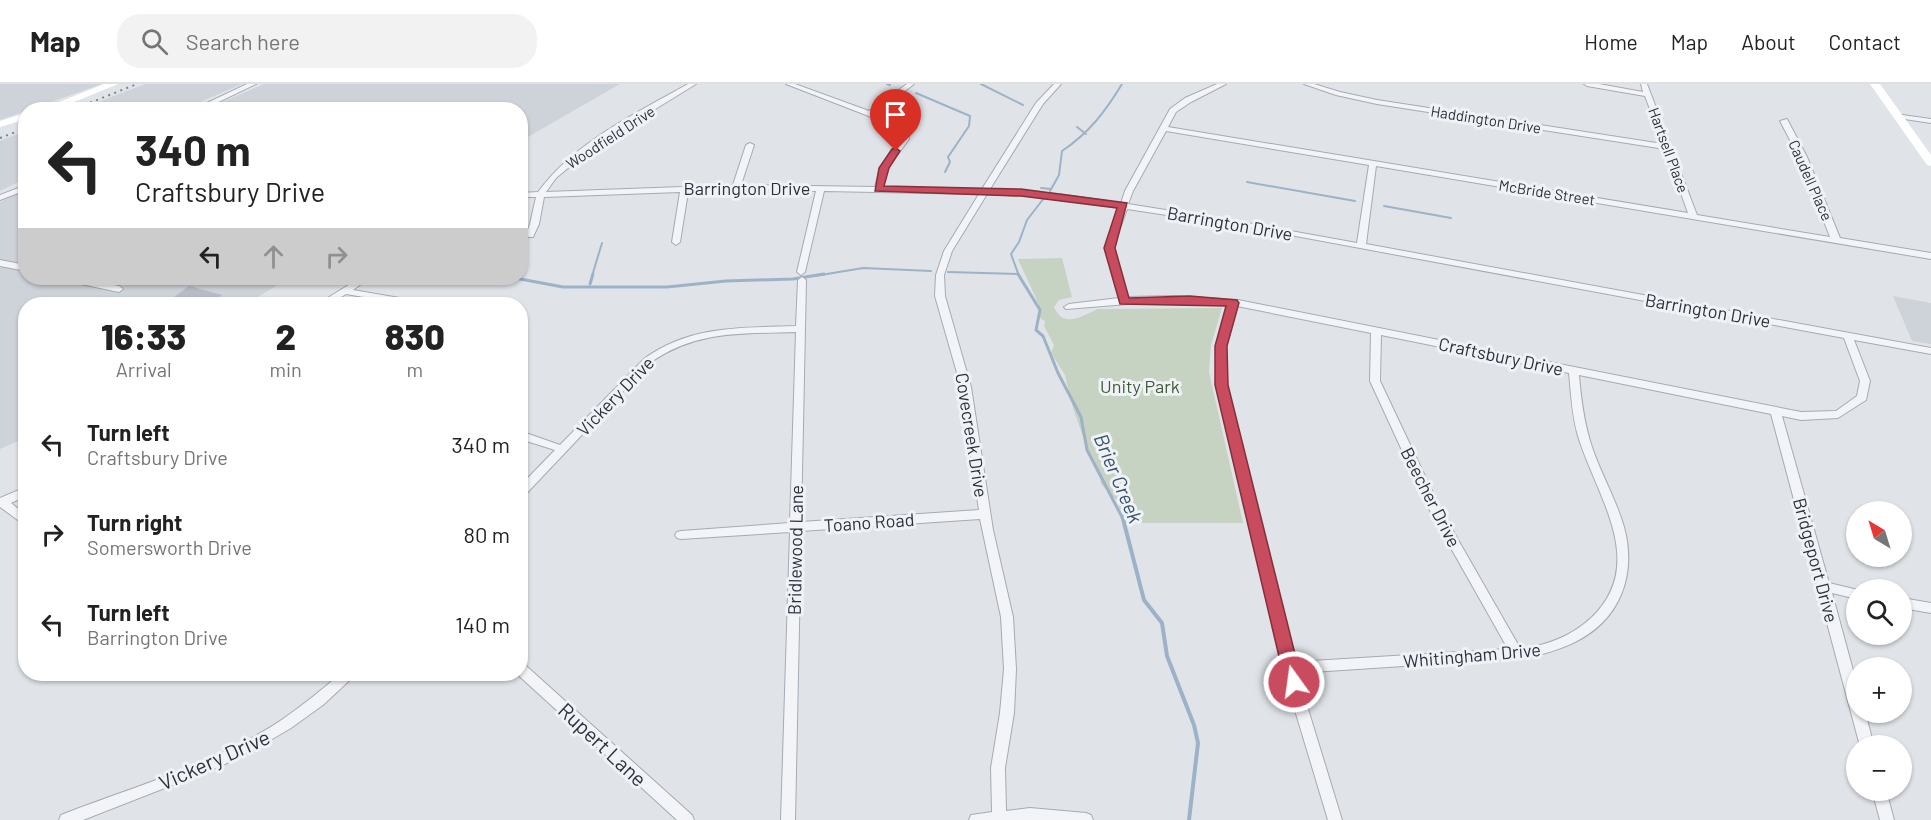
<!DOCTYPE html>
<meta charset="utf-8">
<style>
:root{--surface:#fff;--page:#f2f2f2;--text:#222;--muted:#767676;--line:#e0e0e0}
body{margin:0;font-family:Barlow,sans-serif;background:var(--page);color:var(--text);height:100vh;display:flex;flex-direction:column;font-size:22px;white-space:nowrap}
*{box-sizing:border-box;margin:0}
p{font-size:20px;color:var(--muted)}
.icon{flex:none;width:33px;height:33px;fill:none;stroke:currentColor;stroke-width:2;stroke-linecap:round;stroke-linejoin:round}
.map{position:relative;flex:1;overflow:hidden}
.details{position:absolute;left:18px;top:213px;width:510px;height:384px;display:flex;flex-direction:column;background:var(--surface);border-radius:24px;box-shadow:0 2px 4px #0004}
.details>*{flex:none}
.top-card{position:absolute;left:18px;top:18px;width:510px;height:183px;border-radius:24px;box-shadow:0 2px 4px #0004;background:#fff;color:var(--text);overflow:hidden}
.needle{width:39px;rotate:322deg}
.tools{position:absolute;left:1846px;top:417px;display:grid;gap:12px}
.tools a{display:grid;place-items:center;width:66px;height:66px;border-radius:50%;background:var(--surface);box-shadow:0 2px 4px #0004;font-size:30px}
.pin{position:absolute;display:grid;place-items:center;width:51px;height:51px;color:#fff;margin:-62px -26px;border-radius:50% 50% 50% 0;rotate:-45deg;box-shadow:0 0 6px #0007}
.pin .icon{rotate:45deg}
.me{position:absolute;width:66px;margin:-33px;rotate:346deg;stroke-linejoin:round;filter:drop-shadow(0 0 4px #0008)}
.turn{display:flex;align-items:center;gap:21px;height:126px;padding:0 18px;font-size:27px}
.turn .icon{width:78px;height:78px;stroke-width:2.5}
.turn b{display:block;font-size:42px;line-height:51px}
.lanes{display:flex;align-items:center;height:57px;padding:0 18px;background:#0003;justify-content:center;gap:30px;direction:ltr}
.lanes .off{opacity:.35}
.eta{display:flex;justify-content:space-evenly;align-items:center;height:102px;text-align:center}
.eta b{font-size:36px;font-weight:800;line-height:42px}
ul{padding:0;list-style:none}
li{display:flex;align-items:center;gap:18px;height:90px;padding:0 18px}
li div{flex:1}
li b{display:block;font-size:22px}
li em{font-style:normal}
header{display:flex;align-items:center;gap:36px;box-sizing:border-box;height:84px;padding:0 30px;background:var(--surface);border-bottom:2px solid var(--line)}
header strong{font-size:28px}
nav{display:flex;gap:33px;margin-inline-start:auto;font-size:21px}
.search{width:420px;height:54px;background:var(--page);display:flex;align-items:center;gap:15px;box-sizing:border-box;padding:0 21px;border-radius:24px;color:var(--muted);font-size:22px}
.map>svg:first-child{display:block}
.built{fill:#ced3da}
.green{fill:#c6d2c2}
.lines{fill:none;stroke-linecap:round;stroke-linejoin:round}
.stream-far2{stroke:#9db2c7;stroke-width:2}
.stream-far1{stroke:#9db2c7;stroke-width:3}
.stream{stroke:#9db2c7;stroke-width:4}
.building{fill:#b8bdc5}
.street-casing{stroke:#a5abb3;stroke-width:2}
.street{fill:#f3f4f7;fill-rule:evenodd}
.secondary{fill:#fff;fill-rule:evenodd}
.rail{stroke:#7a8391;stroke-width:2;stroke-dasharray:2 4.5;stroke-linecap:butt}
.route{fill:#c84b5e;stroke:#82313d;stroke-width:1.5}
.labels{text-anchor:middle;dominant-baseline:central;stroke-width:6;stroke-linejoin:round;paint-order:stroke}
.far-street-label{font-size:15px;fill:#29323f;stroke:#f0f2f6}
.street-label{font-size:18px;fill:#29323f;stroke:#f0f2f6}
.park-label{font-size:18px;fill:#3e5a37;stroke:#f0f2f6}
.water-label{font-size:20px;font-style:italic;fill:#355171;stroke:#f0f2f6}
.near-street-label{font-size:21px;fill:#29323f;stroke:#f0f2f6}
</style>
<header>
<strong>Map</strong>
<div class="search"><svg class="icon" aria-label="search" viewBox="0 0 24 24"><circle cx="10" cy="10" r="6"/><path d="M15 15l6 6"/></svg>Search here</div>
<nav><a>Home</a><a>Map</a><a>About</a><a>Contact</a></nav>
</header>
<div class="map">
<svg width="1931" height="736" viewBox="0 0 1931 736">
<rect width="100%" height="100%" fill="#e0e4e9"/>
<g class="built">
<path d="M0 0H102L0 36Z"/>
<path d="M145 0H242L184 25H80Z"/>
<path d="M264 0H620L521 57 520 26 207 25Z"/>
<path d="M25 47V95L0 107V57Z"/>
<path d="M25 106 26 194H289L246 220H26L25 354 0 365V118Z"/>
<path d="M1893 212 1931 219V260L1912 257Z"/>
</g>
<path class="green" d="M1062 174 1072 213 1059 216 1054 223C1064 246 1083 231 1098 225L1222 224 1211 261 1209 288 1243 439H1124L1117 417 1101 400 1100 390 1088 367 1073 324 1065 291 1051 269 1054 261 1044 242 1045 237 1038 233 1039 221 1018 175Z"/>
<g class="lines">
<g class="stream-far2">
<path d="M887 0 890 1"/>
<path d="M981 0 1023 21"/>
<path d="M916 9 970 32 969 42 948 73 950 78 945 88"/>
<path d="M1077 43 1086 50"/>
<path d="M1247 98 1355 117"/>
<path d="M1041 104 1051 105"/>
<path d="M1050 107 1059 91 1062 67C1089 49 1105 28 1122 0"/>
<path d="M1384 122 1451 134"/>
<path d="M948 188 1018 190"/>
<path d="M592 192 602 159"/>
<path d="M815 192 863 184 931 187"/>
<path d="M1019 192 1011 170 1019 158 1027 136 1044 114"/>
</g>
<g class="stream-far1">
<path d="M1018 190 1040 226 1036 246 1043 252 1058 289 1081 333 1087 366 1122 433"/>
<path d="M515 194 563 203H667L726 197 793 195 824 190"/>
<path d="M590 200 593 190"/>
</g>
<path class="stream" d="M1122 431 1144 516 1162 539 1167 572 1194 641 1198 659 1189 736"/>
</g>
<path class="building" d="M189 202 193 203 222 211 210 220 174 213Z"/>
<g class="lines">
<g class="street-casing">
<g id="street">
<path d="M247 0H256L202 26H192Z"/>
<path d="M688 0H696L592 64 556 94 546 108 682 103 685 102 733 101 746 61 750 59 754 61 741 101 875 103 880 84 901 55 900 47 892 41 786 0H795L869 27 907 0H914L876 29 898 37 908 46 909 55 888 84 882 103 982 105 1036 19 1054 0H1061L1043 20 990 105 1059 110 1121 119 1125 107 1170 25 1185 14 1217 0H1226L1191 18 1176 28 1168 43 1688 129 1665 65 1377 20 1336 11 1304 0H1314L1340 8 1377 16 1663 60 1645 12 1587 2 1584 0H1599L1643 8 1641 0H1647L1697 131 1830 153 1799 73 1780 37 1787 35 1807 73 1840 154 1931 169V175L1376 82 1366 160 1931 264V270L1854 256 1870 297 1866 316 1838 334 1801 336 1782 332 1829 499 1858 506 1857 515 1832 509 1857 601V628H1865L1874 662H1860L1771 330 1579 291C1581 315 1584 339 1592 363 1601 390 1616 415 1624 443 1637 491 1620 536 1575 558 1559 566 1543 570 1527 574L1297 589 1342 736H1328L1291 613 1216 301V263L1228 221 1153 218 1066 225 1064 223 1069 220 1119 214 1105 164 1119 124 1059 114 987 110 952 167 944 191 945 212 971 303 993 446 1013 533 1016 585 1014 629 1005 684 1006 727 1030 724 1086 729 1091 731 1093 736H969L971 731 992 728 991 684 1000 629 1004 585 1001 533 980 435 801 447 795 736H781L790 448 681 455 677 454 675 451 677 448 681 447 790 439 796 248C742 250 698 246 651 278L524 412 520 413V402L555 366 520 355V347L560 361 645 274C692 241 741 244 796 242L798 196 802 193 806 196 801 438 979 426 961 303 935 212 936 191 944 167 979 110 824 107 805 188 801 191 797 188 816 107 756 105 688 108 680 158 676 161 672 158 680 108 544 113 539 140 533 153H527L526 151 530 140 536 113H520V109L538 108C575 58 635 30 688 0ZM1166 47 1369 81 1357 159 1247 139 1128 120 1133 107ZM1127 125 1247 143 1844 254 1860 297 1857 312 1836 327 1801 328 1238 216 1175 212 1127 213 1113 164ZM1237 222 1371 249 1370 297 1430 427 1508 565 1295 578 1226 301V263ZM1381 251 1569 289C1571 310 1572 332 1578 352 1596 412 1649 479 1591 534 1573 551 1545 563 1520 564L1441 426 1380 297Z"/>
<path d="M1895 30 1931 35V39L1898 34H1895Z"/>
<path d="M26 101V106L0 116V111Z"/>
<path d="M0 176 26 181V187L0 182Z"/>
<path d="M63 194H77L119 202 123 205 119 208 67 197Z"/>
<path d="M360 194H369L353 206 417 217 422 220H404L346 210 330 220H320L321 218Z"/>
<path d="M26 403V412L11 419 26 431V442L0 423V414Z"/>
<path d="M1902 514 1931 519V529L1902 524Z"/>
<path d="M520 579 524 580 692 731 694 736H677L517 590H520Z"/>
<path d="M340 590H354L352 594 323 621 291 644 257 664 221 682 83 736H59L61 731C135 702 216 680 283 635 303 621 322 606 340 590Z"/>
<path d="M1872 706H1886L1894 736H1880Z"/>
</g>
</g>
<use href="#street" class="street"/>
<g class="secondary">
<path d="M104 0H118L55 26H39Z"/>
<path d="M1870 0H1880L1931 71V82L1927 81Z"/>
<path d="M26 29V35L0 43V37Z"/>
</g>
<g class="rail">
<path d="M72 26 137 0"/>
<path d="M0 54 26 44"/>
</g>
</g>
<path class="route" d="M896 64 900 67 889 84 884 102 1021 105 1127 119 1115 164 1129 214 1190 212 1237 216 1239 219 1227 262 1228 301 1302 598 1300 603 1294 605 1288 603 1285 598 1215 301V262L1226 222 1120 220 1104 164 1117 124 1021 112 875 107 879 84 892 65Z"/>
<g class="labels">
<g class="far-street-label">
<text transform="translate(1486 35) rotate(9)">Haddington Drive</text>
<text transform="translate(610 53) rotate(-33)">Woodfield Drive</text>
<text transform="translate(1669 66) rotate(70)">Hartsell Place</text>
<text transform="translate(1811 96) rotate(66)">Caudell Place</text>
<text transform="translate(1547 108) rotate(9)">McBride Street</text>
</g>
<g class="street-label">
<text x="747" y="104">Barrington Drive</text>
<text transform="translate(1230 139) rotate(10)">Barrington Drive</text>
<text transform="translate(1708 226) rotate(10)">Barrington Drive</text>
<text transform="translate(1501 272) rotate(12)">Craftsbury Drive</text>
<text transform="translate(615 312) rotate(-46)">Vickery Drive</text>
<text transform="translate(972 351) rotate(81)">Covecreek Drive</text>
<text transform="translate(1431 413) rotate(63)">Beecher Drive</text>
<text transform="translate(869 438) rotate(-4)">Toano Road</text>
<text transform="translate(795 466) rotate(-89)">Bridlewood Lane</text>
<text transform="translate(1816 476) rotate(75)">Bridgeport Drive</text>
<text transform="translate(1472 571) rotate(-5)">Whitingham Drive</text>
</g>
<g class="park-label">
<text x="1140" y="302">Unity Park</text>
</g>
<g class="water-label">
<text transform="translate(1119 394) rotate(67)">Brier Creek</text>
</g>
<g class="near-street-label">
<text transform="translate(603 660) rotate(43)">Rupert Lane</text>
<text transform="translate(214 675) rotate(-24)">Vickery Drive</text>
</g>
</g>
</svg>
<div class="tools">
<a><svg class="needle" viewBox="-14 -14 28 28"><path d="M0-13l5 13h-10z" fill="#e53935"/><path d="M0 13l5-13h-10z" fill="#767676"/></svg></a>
<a><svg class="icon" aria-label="search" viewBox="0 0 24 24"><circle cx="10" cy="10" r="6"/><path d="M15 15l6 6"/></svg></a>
<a>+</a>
<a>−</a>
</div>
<div class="pin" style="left:896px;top:67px;background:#d93025"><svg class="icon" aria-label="arrive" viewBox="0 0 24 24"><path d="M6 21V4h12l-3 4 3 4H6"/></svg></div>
<svg class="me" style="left:1294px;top:598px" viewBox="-20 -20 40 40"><circle r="17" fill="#c84b5e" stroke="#fff" stroke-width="3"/><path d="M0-11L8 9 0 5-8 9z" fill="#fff"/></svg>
<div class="top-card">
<div class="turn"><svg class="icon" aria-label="left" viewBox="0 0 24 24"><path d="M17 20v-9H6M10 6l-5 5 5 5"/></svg><div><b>340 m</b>Craftsbury Drive</div></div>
<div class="lanes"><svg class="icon" aria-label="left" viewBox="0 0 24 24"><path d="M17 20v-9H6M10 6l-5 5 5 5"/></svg><svg class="icon off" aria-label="ahead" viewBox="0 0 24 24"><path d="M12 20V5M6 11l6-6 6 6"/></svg><svg class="icon off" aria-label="right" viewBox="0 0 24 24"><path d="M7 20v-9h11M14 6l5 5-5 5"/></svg></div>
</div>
<section class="details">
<div class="eta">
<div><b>16:33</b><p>Arrival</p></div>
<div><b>2</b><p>min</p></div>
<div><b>830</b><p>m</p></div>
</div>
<ul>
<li><svg class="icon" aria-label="left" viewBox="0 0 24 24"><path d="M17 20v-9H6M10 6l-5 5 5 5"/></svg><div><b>Turn left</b><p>Craftsbury Drive</p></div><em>340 m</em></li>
<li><svg class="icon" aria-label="right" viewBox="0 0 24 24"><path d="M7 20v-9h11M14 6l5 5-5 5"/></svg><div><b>Turn right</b><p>Somersworth Drive</p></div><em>80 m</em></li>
<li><svg class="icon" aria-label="left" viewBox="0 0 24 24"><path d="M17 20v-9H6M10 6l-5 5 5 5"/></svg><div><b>Turn left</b><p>Barrington Drive</p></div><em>140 m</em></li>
</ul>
</section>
</div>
